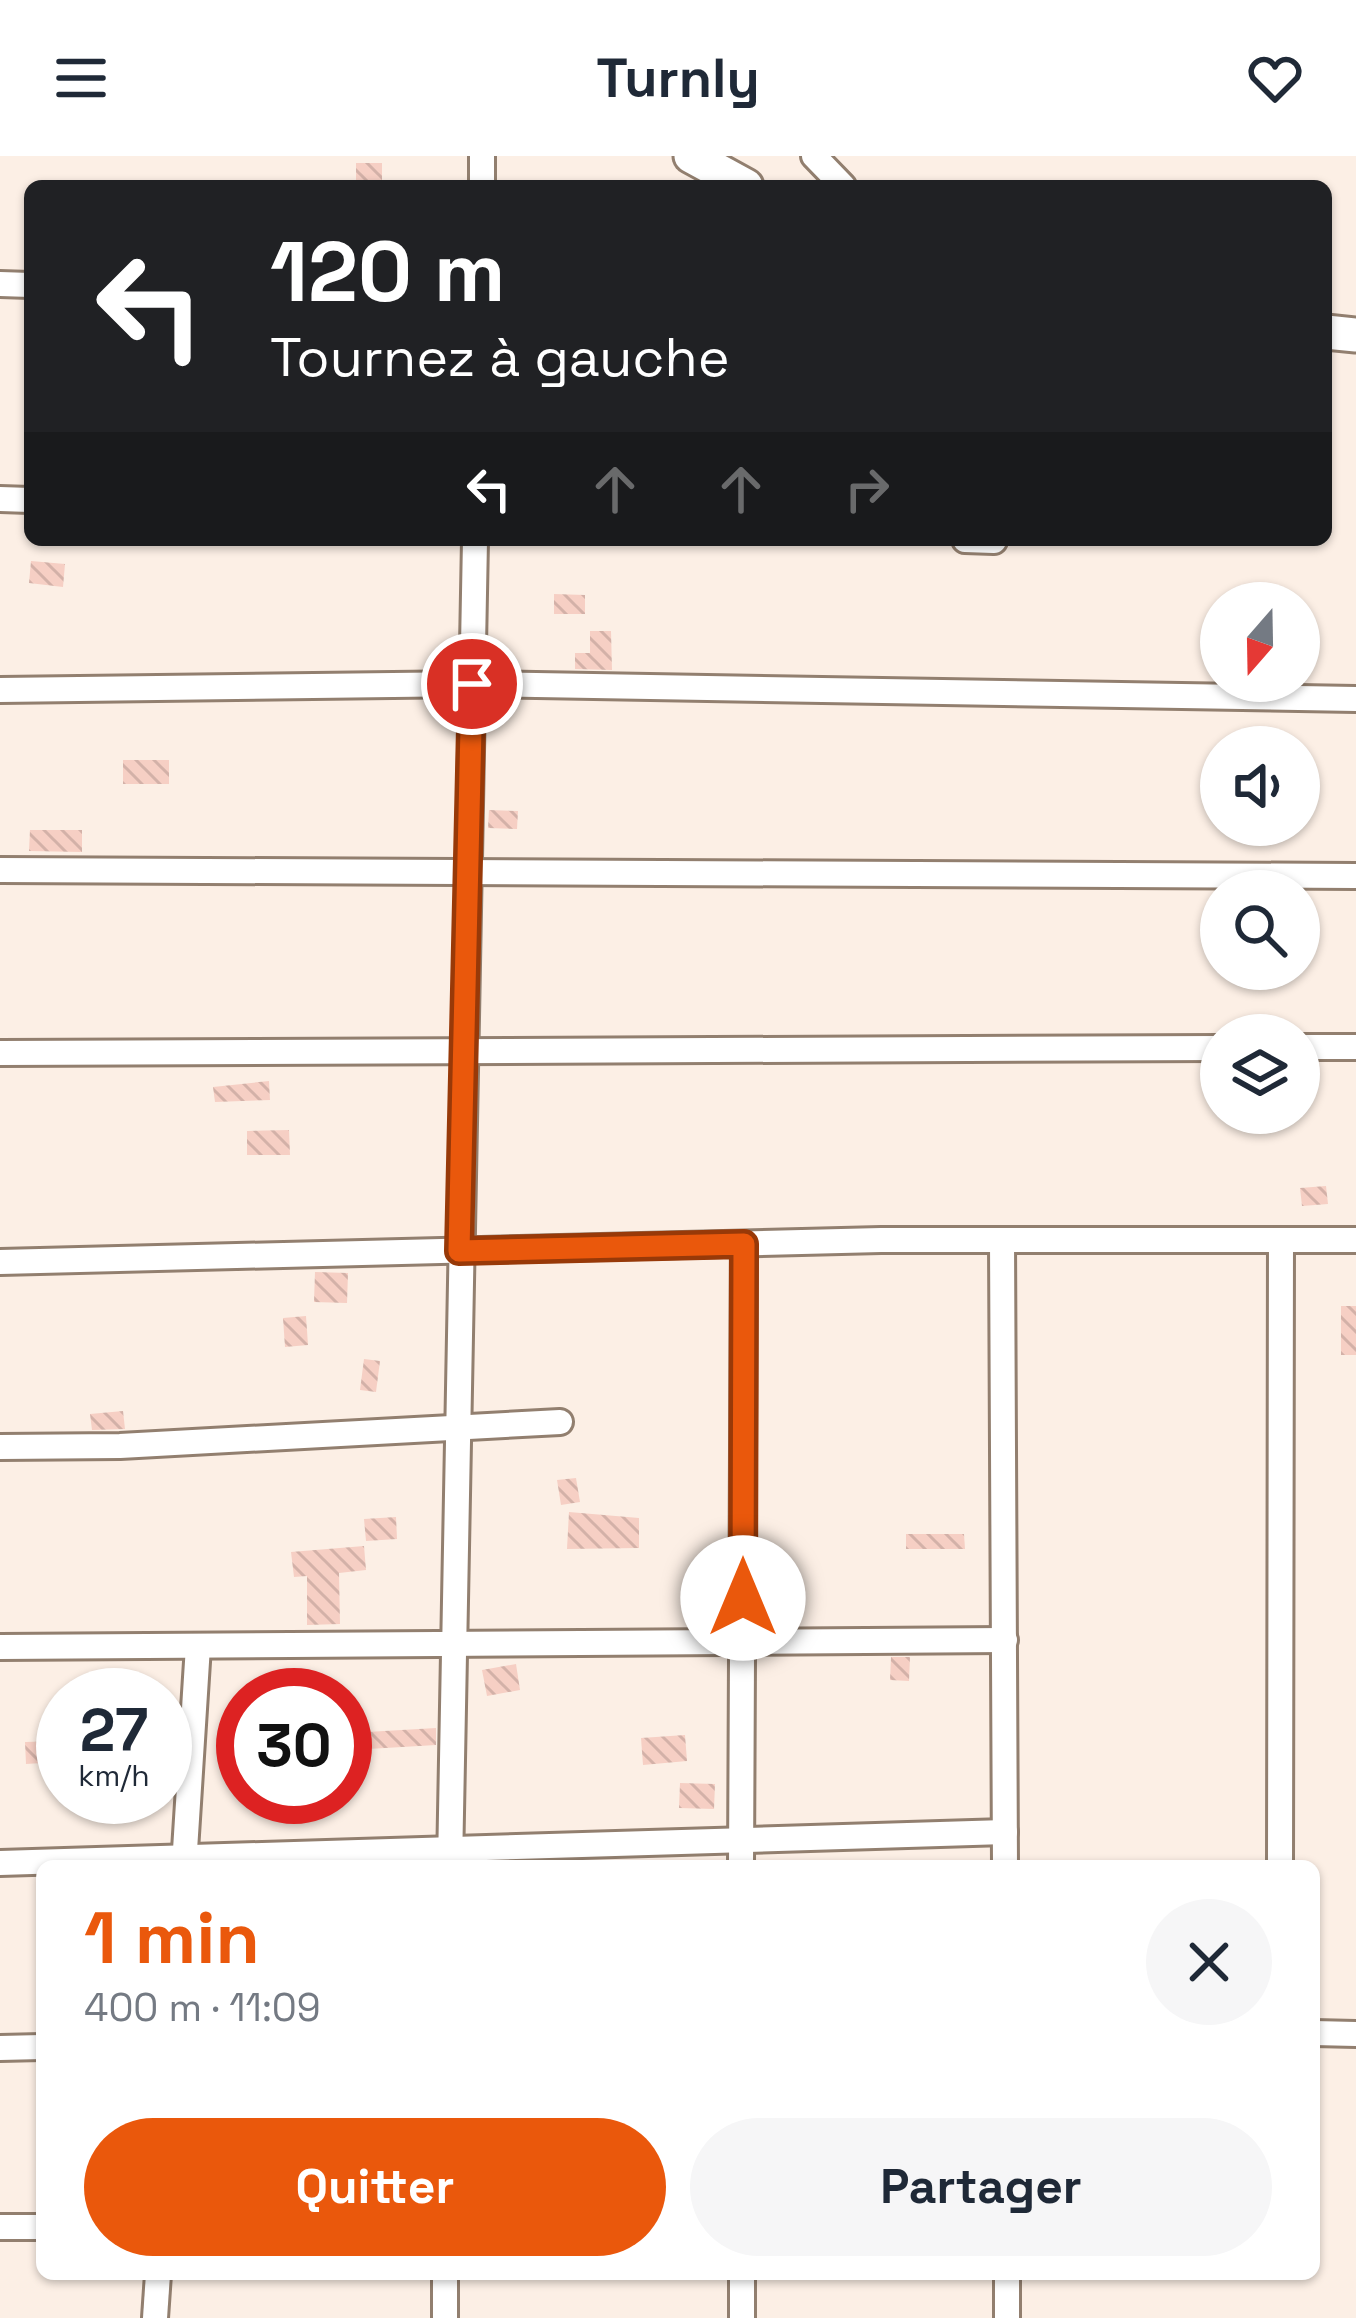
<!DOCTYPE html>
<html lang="fr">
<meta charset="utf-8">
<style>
:root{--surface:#fff;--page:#f6f6f7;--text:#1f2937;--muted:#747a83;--accent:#ea580c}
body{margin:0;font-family:"Space Grotesk",sans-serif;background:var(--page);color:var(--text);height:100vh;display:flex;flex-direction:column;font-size:45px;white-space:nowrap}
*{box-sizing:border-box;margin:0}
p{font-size:39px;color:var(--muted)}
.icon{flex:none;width:66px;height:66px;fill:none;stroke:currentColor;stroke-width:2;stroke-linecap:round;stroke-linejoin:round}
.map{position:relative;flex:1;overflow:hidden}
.details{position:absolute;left:36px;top:1704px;width:1284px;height:420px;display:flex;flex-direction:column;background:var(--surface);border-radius:18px;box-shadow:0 3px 9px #0004}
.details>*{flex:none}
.top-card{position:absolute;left:24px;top:24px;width:1308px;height:366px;border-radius:18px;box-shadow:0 3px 9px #0004;background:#202124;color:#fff;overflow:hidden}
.needle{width:78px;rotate:200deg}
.buttons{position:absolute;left:1200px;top:426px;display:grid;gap:24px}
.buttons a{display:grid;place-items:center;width:120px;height:120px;border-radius:50%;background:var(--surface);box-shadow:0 3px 9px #0004;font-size:60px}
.speed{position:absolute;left:36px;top:1512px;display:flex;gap:24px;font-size:60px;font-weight:700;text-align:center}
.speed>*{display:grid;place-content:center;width:156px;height:156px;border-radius:50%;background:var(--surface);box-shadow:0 3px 9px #0004;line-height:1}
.speed small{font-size:30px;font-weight:400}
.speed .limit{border:18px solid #d22;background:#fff;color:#111}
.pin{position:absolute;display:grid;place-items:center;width:102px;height:102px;color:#fff;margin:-51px;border:6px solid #fff;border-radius:50%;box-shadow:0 3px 12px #0007}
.me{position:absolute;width:132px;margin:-66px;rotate:0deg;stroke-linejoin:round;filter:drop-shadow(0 0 9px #0008)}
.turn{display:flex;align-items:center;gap:42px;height:252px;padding:0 48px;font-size:54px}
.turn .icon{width:156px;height:156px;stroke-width:2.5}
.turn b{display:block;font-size:84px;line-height:102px}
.lanes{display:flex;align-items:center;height:114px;padding:0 48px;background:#0003;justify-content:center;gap:60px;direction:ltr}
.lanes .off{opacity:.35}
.round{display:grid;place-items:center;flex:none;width:126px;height:126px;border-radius:63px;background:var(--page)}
.summary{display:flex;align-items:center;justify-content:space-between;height:204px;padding:0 48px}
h1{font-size:72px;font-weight:600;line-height:90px;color:var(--accent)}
.cta{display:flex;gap:24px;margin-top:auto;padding:24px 48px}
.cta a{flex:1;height:138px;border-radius:72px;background:var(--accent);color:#fff;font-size:48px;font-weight:600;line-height:138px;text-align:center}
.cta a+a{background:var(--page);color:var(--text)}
header{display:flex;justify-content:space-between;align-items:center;height:156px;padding:0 48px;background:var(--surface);font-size:54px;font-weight:600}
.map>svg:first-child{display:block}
.building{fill:url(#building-back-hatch)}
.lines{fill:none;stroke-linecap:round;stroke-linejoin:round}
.street-casing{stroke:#927f6f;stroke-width:30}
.secondary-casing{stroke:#927f6f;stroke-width:39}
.street{stroke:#fff;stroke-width:24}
.secondary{stroke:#fff;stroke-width:33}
.route-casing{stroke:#983908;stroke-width:30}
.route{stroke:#ea580c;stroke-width:21}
</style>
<header><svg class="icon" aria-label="menu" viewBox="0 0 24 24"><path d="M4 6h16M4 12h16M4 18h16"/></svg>Turnly<svg class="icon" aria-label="heart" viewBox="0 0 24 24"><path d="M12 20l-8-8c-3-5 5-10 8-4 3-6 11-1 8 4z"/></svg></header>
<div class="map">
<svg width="1356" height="2162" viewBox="0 0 1356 2162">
<defs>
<pattern id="building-back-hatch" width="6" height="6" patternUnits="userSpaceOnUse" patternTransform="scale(3)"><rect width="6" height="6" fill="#f6cfc4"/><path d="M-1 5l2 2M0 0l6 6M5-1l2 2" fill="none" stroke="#d3b1a8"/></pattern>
</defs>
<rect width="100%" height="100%" fill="#fcefe5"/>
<g class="building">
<rect x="356" y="7" width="26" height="23"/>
<path d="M31 405 65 408 63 431 29 427Z"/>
<path d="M554 438 585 439V458H554Z"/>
<path d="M590 475H611L612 514 575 513V497H590Z"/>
<rect x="123" y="604" width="46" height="24"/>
<path d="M489 654 518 655 517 673 488 672Z"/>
<path d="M30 674H82V696L29 695Z"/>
<path d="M269 925 270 944 215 946 213 931Z"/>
<path d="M289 974 290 999H247V975Z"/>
<path d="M1326 1030 1328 1048 1302 1050 1300 1032Z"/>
<path d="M315 1116 348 1117 347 1147 314 1146Z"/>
<rect x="1341" y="1150" width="15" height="49"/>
<path d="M306 1160 308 1189 285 1191 283 1162Z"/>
<path d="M364 1203 380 1205 376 1236 360 1234Z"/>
<path d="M123 1255 125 1273 92 1274 90 1258Z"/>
<path d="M576 1322 580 1346 561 1349 557 1324Z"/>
<path d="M569 1356 639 1362V1392L567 1393Z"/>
<path d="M396 1361 397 1383 366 1385 364 1363Z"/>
<path d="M906 1378H964L965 1393H906Z"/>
<path d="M364 1390 366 1414 339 1417 340 1468 307 1469V1420L294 1421 291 1396Z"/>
<path d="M891 1501H910L909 1525 890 1524Z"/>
<path d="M516 1508 520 1534 487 1540 482 1514Z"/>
<path d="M436 1572V1589L368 1593 367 1576Z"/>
<path d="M685 1579 687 1605 643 1609 641 1582Z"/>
<path d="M57 1585 58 1606 26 1608 25 1586Z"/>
<path d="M680 1627 715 1628 714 1653 679 1652Z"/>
</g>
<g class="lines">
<g class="street-casing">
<g id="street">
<path d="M814 0 843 30"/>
<path d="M482 30V0"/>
<path d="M0 128 30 129"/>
<path d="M0 343 30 344"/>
<path d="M965 384 994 385"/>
<path d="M0 534 472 528 1356 543"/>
<path d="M0 714 1356 720"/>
<path d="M1299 891H1356"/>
<path d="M0 897 1221 892"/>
<path d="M1002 1084 1005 1710"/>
<path d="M0 1106 881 1084H1356"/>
<path d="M0 1291 120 1290 560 1266"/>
<path d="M0 1491 1005 1484"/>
<path d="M0 1707 1005 1676"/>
<path d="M184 1710 198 1490"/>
<path d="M450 1710 475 384"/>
<path d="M741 1710 744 1088"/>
<path d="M1280 1710 1281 1084"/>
<path d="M1314 1877 1356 1878"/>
<path d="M0 1892 42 1891"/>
<path d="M0 2071H42"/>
<path d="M742 2118V2162"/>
<path d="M1007 2118V2162"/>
<path d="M155 2162 158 2118"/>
<path d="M445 2162V2118"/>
</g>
</g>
<g class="secondary-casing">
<g id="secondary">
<path d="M691 0 746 30"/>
<path d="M1326 176 1356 179"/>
</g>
</g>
<use href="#street" class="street"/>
<use href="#secondary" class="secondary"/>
</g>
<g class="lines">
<g class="route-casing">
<path id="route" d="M472 528 459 1095 744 1088 743 1442"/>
</g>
<use href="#route" class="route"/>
</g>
</svg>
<div class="buttons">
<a><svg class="needle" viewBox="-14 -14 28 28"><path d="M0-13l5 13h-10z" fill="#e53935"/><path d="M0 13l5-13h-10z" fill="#747a83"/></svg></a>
<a><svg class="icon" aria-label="sound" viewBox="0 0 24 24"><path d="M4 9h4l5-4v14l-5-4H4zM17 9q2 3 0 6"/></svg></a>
<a><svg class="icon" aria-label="search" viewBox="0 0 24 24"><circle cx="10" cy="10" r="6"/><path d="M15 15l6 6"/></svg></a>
<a><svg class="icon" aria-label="layers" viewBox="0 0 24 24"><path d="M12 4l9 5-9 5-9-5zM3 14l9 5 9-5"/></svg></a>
</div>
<div class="speed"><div>27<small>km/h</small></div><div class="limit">30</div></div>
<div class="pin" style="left:472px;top:528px;background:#d93025"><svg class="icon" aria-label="arrive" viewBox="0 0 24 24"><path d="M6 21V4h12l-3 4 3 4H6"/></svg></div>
<svg class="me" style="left:743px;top:1442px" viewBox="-20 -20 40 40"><circle r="19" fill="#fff"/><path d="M0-13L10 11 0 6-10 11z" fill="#ea580c"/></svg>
<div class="top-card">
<div class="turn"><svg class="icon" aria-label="left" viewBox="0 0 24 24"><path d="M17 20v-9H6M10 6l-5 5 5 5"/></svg><div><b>120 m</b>Tournez à gauche</div></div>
<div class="lanes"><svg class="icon" aria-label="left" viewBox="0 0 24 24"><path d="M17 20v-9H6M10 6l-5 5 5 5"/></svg><svg class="icon off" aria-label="ahead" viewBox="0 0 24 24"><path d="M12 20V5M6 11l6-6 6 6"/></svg><svg class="icon off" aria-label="ahead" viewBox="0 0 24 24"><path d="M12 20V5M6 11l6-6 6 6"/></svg><svg class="icon off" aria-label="right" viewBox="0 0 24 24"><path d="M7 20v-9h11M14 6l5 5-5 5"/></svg></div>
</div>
<section class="details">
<div class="summary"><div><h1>1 min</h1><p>400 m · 11:09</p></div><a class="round"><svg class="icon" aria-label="close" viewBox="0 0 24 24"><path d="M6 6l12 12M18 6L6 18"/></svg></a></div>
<div class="cta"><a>Quitter</a><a>Partager</a></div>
</section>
</div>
